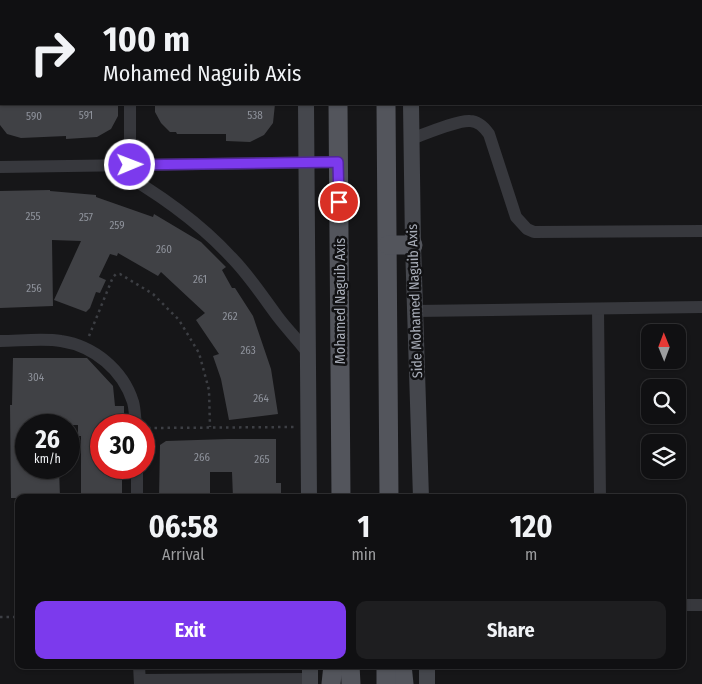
<!DOCTYPE html>
<style>
:root{--surface:#101012;--page:#1e1e20;--text:#f1f3f6;--muted:#9c9d9f;--line:#303032;--accent:#7c3aed}
body{margin:0;font-family:"Fira Sans Condensed",sans-serif;background:var(--page);color:var(--text);height:100vh;display:flex;flex-direction:column;font-size:19px;white-space:nowrap}
*{box-sizing:border-box;margin:0}
p{font-size:16px;color:var(--muted)}
.icon{flex:none;width:28px;height:28px;fill:none;stroke:currentColor;stroke-width:2;stroke-linecap:round;stroke-linejoin:round}
.map{position:relative;flex:1;overflow:hidden}
.drawer{position:absolute;left:15px;top:494px;width:671px;height:175px;display:flex;flex-direction:column;background:var(--surface);border-radius:10px;box-shadow:0 1px 4px #0004,0 0 0 1px var(--line)}
.drawer>*{flex:none}
.top-card{position:absolute;left:0px;top:0px;width:702px;height:105px;box-shadow:0 1px 4px #0004,0 0 0 1px var(--line);background:#101012;color:var(--text);overflow:hidden}
.needle{width:32px;rotate:359deg}
.buttons{position:absolute;left:641px;top:324px;display:grid;gap:10px}
.buttons a{display:grid;place-items:center;width:45px;height:45px;border-radius:10px;background:var(--surface);box-shadow:0 1px 4px #0004,0 0 0 1px var(--line);font-size:25px}
.speed{position:absolute;left:15px;top:414px;display:flex;gap:10px;font-size:25px;font-weight:700;text-align:center}
.speed>*{display:grid;place-content:center;width:65px;height:65px;border-radius:50%;background:var(--surface);box-shadow:0 1px 4px #0004,0 0 0 1px var(--line);line-height:1}
.speed small{font-size:12px;font-weight:400}
.speed .limit{border:8px solid #d22;background:#fff;color:#111}
.pin{position:absolute;display:grid;place-items:center;width:42px;height:42px;color:#fff;margin:-21px;border:2px solid #fff;border-radius:50%;box-shadow:0 1px 5px #0007}
.me{position:absolute;width:55px;margin:-28px;rotate:89deg;stroke-linejoin:round;filter:drop-shadow(0 0 4px #0008)}
.turn{display:flex;align-items:center;gap:18px;height:105px;padding:0 20px;font-size:22px}
.turn .icon{width:65px;height:65px;stroke-width:2.5}
.turn b{display:block;font-size:35px;line-height:42px}
.eta{display:flex;justify-content:space-evenly;align-items:center;height:85px;text-align:center}
.eta b{font-size:30px;font-weight:700;line-height:35px}
.primary-button{display:flex;gap:10px;margin-top:auto;padding:10px 20px}
.primary-button a{flex:1;height:58px;border-radius:10px;background:var(--accent);color:#fff;font-size:20px;font-weight:700;line-height:58px;text-align:center}
.primary-button a+a{background:var(--page);color:var(--text)}
.map>svg:first-child{display:block}
.building{fill:#404145}
.lines{fill:none;stroke-linecap:round;stroke-linejoin:round}
.path{stroke:#3d3f44;stroke-width:2.5;stroke-dasharray:2.5 4;stroke-linecap:butt}
.street{stroke:#37383d;stroke-width:12}
.secondary{stroke:#45474d;stroke-width:16}
.primary{stroke:#53555c;stroke-width:19}
.route-casing{stroke:#51269a;stroke-width:12}
.route{stroke:#7c3aed;stroke-width:9}
.labels{text-anchor:middle;dominant-baseline:central;stroke-width:5;stroke-linejoin:round;paint-order:stroke}
.number-label{font-size:11px;fill:#8e929b}
.street-label{font-size:14px;fill:#a8adb8;stroke:#111113}
</style>
<div class="map">
<svg width="702" height="684" viewBox="0 0 702 684">
<rect width="100%" height="100%" fill="#161618"/>
<g class="building">
<path d="M0 104H118V116L111 129 97 137 66 139V136L21 138 7 134 0 125Z"/>
<path d="M155 104H275L273 123 264 135 250 142 226 141V134H177L176 132H170L161 123 155 112Z"/>
<path d="M50 190V191L96 195V197L153 217 154 214 201 242 226 267 222 270 232 288H235L253 316 271 369 278 414 229 420 221 379 213 356 219 354 196 320 205 313 161 272 158 276 118 253 117 256 110 254 99 277 106 280 100 293 96 292 90 308 86 312 54 300 81 241 52 240 53 306 0 308V191Z"/>
<path d="M13 358H87L113 386 115 406H124V425H101V468H126L125 479H122V498H81V436H78V425H26V468H59L60 498H11L10 405H12Z"/>
<path d="M228 439H276V483H281V498H233L232 472H210V498H159L160 445 166 441Z"/>
</g>
<g class="lines">
<g class="path">
<path d="M68 1 114 0"/>
<path d="M0 3H1"/>
<path d="M89 336 113 277 116 274H120L153 294 179 320 199 353 209 390 210 427"/>
<path d="M148 428 295 427"/>
<path d="M0 617H19"/>
</g>
<g class="street">
<path d="M129 0V1"/>
<path d="M444 0V1"/>
<path d="M130 104V165"/>
<path d="M411 139C425 134 457 120 470 121 478 121 484 127 489 134L516 217 527 229 534 232 702 231"/>
<path d="M110 166C155 191 196 219 231 257 249 275 263 297 278 317 287 329 298 340 307 352"/>
<path d="M0 167 339 162"/>
<path d="M598 309 600 498"/>
<path d="M415 311 702 307"/>
<path d="M0 341C18 341 44 338 61 341 94 346 123 370 133 402 135 409 135 418 136 425"/>
<path d="M137 468V498"/>
<path d="M682 605H702"/>
<path d="M139 665 140 684"/>
<path d="M140 680 310 679"/>
</g>
<g class="secondary">
<path d="M305 0V1"/>
<path d="M409 0V1"/>
<path d="M306 104 309 498"/>
<path d="M411 104 413 245 421 498"/>
<path d="M427 665V684"/>
<path d="M310 684V665"/>
</g>
<g class="primary">
<path d="M336 0V1"/>
<path d="M385 0V1"/>
<path d="M338 104 341 498"/>
<path d="M386 104 389 498"/>
<path d="M388 245H413"/>
<path d="M350 665 351 684"/>
<path d="M402 665 404 684"/>
<path d="M331 684 333 665"/>
<path d="M386 684V665"/>
</g>
</g>
<g class="lines">
<g class="route-casing">
<path id="route" d="M130 165 338 162 339 202"/>
</g>
<use href="#route" class="route"/>
</g>
<g class="labels">
<g class="number-label">
<text x="86" y="115">591</text>
<text x="255" y="115">538</text>
<text x="34" y="116">590</text>
<text x="33" y="216">255</text>
<text x="86" y="217">257</text>
<text x="117" y="225">259</text>
<text x="164" y="249">260</text>
<text x="200" y="279">261</text>
<text x="34" y="288">256</text>
<text x="230" y="316">262</text>
<text x="248" y="350">263</text>
<text x="36" y="377">304</text>
<text x="261" y="398">264</text>
<text x="202" y="457">266</text>
<text x="262" y="459">265</text>
</g>
<g class="street-label">
<text transform="translate(340 301) rotate(-90)">Mohamed Naguib Axis</text>
<text transform="translate(415 301) rotate(-92)">Side Mohamed Naguib Axis</text>
</g>
</g>
</svg>
<div class="buttons">
<a><svg class="needle" viewBox="-14 -14 28 28"><path d="M0-13l5 13h-10z" fill="#e53935"/><path d="M0 13l5-13h-10z" fill="#9c9d9f"/></svg></a>
<a><svg class="icon" aria-label="search" viewBox="0 0 24 24"><circle cx="10" cy="10" r="6"/><path d="M15 15l6 6"/></svg></a>
<a><svg class="icon" aria-label="layers" viewBox="0 0 24 24"><path d="M12 4l9 5-9 5-9-5zM3 14l9 5 9-5"/></svg></a>
</div>
<div class="speed"><div>26<small>km/h</small></div><div class="limit">30</div></div>
<div class="pin" style="left:339px;top:202px;background:#d93025"><svg class="icon" aria-label="arrive" viewBox="0 0 24 24"><path d="M6 21V4h12l-3 4 3 4H6"/></svg></div>
<svg class="me" style="left:130px;top:165px" viewBox="-20 -20 40 40"><circle r="17" fill="#7c3aed" stroke="#fff" stroke-width="3"/><path d="M0-11L8 9 0 5-8 9z" fill="#fff"/></svg>
<div class="top-card">
<div class="turn"><svg class="icon" aria-label="right" viewBox="0 0 24 24"><path d="M7 20v-9h11M14 6l5 5-5 5"/></svg><div><b>100 m</b>Mohamed Naguib Axis</div></div>
</div>
<section class="drawer">
<div class="eta">
<div><b>06:58</b><p>Arrival</p></div>
<div><b>1</b><p>min</p></div>
<div><b>120</b><p>m</p></div>
</div>
<div class="primary-button"><a>Exit</a><a>Share</a></div>
</section>
</div>
